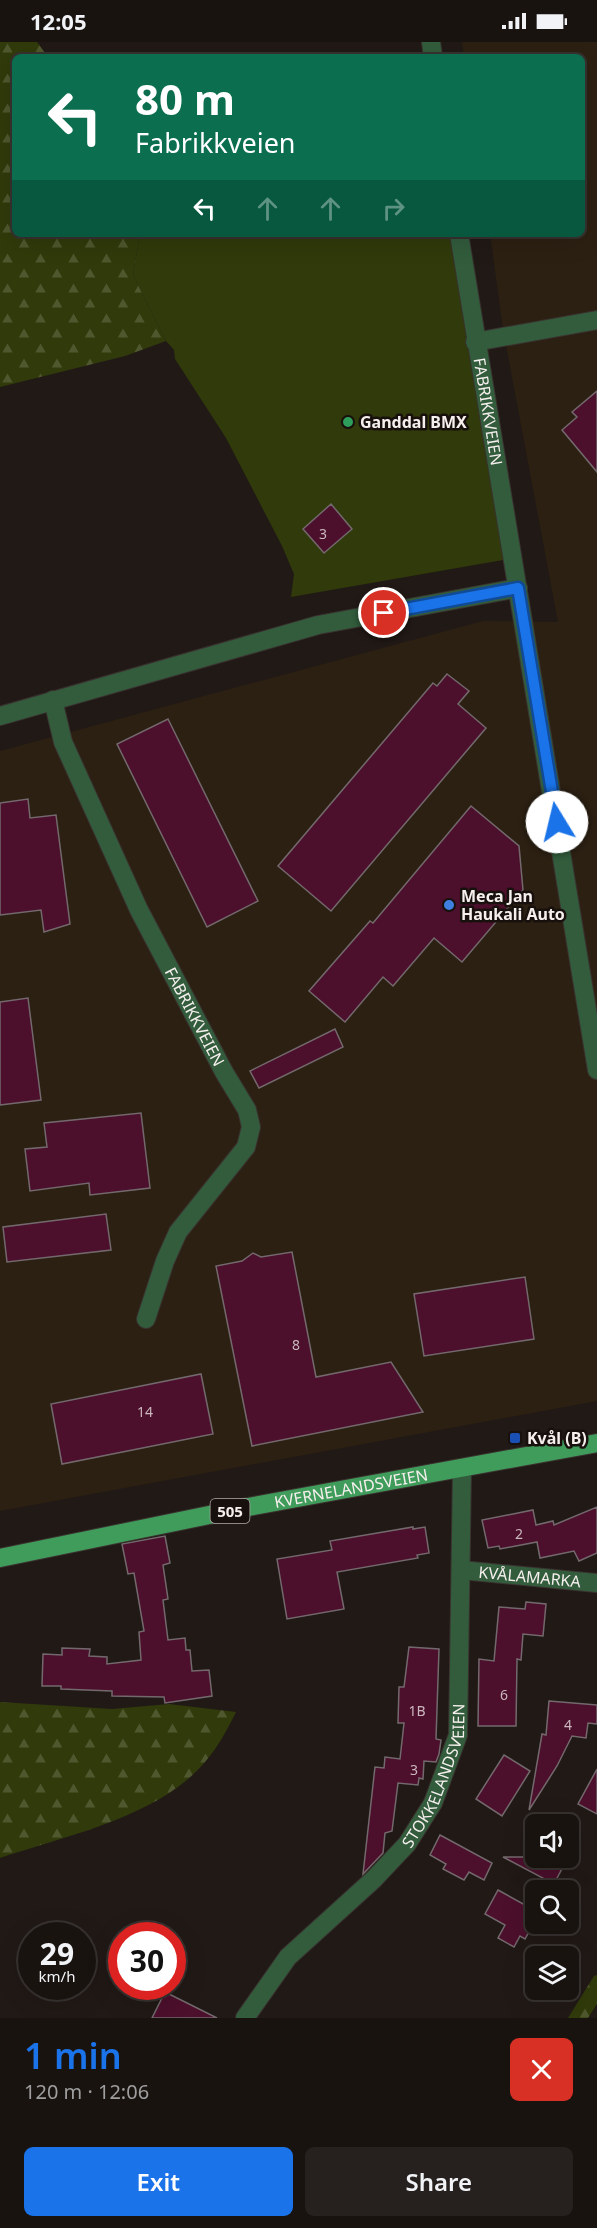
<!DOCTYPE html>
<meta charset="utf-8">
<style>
:root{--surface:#191310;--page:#26201e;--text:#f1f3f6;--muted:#9f9e9f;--line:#373230;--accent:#1a73e8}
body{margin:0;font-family:"Noto Sans",sans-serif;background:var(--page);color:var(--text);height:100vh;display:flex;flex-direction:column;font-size:22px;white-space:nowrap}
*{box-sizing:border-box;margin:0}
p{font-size:20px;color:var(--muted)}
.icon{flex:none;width:33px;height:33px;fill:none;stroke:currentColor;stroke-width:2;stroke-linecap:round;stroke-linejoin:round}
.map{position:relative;height:1976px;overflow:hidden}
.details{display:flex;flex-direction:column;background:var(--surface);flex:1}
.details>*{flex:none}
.banner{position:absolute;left:12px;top:12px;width:573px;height:183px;border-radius:9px;box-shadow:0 6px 24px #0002,0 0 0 2px var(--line);background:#0b6e4f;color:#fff;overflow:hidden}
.tools{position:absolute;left:525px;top:1772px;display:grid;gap:12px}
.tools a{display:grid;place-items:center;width:54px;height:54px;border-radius:9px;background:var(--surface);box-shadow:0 6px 24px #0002,0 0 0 2px var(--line);font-size:30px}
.speed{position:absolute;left:18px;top:1880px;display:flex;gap:12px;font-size:30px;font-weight:700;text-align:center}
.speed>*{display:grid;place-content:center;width:78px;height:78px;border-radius:50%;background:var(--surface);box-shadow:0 6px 24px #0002,0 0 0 2px var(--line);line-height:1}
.speed small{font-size:15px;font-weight:400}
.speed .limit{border:9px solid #d22;background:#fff;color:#111}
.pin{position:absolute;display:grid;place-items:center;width:51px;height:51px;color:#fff;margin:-26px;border:3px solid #fff;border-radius:50%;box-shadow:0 2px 6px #0007}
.me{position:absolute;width:66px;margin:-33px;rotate:351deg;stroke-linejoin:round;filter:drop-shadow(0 0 4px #0008)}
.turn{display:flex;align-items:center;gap:21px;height:126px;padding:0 24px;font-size:27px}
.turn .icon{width:78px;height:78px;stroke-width:2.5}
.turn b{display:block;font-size:42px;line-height:51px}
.lanes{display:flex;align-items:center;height:57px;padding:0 24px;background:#0003;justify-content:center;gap:30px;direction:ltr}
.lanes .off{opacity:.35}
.round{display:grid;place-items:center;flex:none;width:63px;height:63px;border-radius:9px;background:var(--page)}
.summary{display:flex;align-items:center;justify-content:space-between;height:102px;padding:0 24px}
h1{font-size:36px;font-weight:600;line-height:45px;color:var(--accent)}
.action{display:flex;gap:12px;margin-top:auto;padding:12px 24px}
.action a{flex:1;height:69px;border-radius:9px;background:var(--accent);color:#fff;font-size:24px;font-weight:600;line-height:69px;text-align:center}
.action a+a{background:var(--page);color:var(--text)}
.status{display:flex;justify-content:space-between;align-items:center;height:42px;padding:0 30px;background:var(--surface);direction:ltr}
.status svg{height:16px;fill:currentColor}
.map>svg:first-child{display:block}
.commercial{fill:#2c2012}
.grass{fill:#303a0a}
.forest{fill:url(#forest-firs)}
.building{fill:#4c0f2c;stroke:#73696d;stroke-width:1.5}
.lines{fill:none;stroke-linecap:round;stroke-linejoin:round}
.minor-casing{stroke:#3a3330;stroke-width:20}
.primary-casing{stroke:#3a3330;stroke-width:20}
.minor{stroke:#325c3c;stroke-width:18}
.primary{stroke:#409c5b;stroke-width:18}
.route-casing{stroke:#114b97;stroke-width:15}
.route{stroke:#1a73e8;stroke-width:10}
.leisure-dot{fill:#2e9e5b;stroke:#17100d;stroke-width:2}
.shop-dot{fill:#3f7fe0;stroke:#17100d;stroke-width:2}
.transit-dot{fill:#1a4fb4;stroke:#17100d;stroke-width:2}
.labels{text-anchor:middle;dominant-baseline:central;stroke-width:5;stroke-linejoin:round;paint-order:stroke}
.number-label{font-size:14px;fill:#cbb7bd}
.shield{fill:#17100d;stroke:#b2acaa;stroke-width:1.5}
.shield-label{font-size:15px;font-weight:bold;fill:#f5efed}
.street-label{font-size:16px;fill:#f5efed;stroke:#17100d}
.poi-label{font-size:16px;font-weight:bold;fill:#f5efed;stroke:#17100d;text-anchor:start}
</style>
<div class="status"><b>12:05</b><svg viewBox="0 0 49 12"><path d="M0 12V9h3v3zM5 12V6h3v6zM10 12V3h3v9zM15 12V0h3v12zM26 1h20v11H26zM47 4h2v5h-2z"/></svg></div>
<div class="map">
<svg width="597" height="1976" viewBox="0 0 597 1976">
<defs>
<pattern id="forest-firs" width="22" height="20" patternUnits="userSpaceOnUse" patternTransform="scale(1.5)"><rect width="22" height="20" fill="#303a0a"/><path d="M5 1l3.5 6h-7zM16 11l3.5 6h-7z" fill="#4f572e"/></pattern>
</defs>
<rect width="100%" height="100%" fill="#211916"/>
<path class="commercial" d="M462 0H597V1359L0 1469V709L483 579 558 580 503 287 490 192H582V15H464Z"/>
<path class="grass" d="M140 192H453L503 518 291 555 294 532 282 504 226 396 175 317 174 308 166 299 133 233Z"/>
<g class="forest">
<path d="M0 0H37L48 15H15V192H140L133 233 166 299 125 314 0 345Z"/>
<path d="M0 1660 112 1667 169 1662 236 1670C227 1688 218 1705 205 1720 159 1775 65 1794 0 1816Z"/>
<path d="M597 1933V1962L588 1976H568L594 1934Z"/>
</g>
<g class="building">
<path d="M597 349V430L562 388 577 375 572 370Z"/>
<path d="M331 462 352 487 324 511 303 487Z"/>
<path d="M447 632 469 649 458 662 486 686 331 869 278 824 433 641 437 644Z"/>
<path d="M168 677 258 859 207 885 117 702Z"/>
<path d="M28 757 30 776 56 773 70 882 44 890 41 868 0 873V761Z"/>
<path d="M471 764 519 804 523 848 462 920 434 896 393 944 383 935 345 980 309 949 370 879 373 881Z"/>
<path d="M28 956 41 1058 0 1063V960Z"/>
<path d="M335 987 343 1005 259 1046 250 1029Z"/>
<path d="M141 1071 150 1146 90 1153 89 1141 30 1149 25 1107 47 1105 44 1081Z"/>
<path d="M106 1172 111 1208 7 1220 3 1185Z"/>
<path d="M292 1210 316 1335 391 1320 423 1370 252 1404 216 1224 242 1219 253 1211 261 1215Z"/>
<path d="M525 1235 534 1297 424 1314 414 1252Z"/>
<path d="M201 1332 213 1392 62 1422 51 1362Z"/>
<path d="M597 1465V1511L579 1519 574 1509 540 1516 537 1500 500 1507 499 1504 488 1506 482 1478 533 1468 536 1483 553 1479 554 1483Z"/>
<path d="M413 1485V1487L425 1485 429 1511 417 1513 418 1516 337 1530 344 1567 287 1577 277 1517 332 1508 330 1499Z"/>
<path d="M165 1494 170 1521 163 1523 168 1557 163 1558 168 1598 185 1596 186 1608H190L192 1629 209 1628 212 1654 165 1661 164 1655 112 1654V1649L61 1647V1644H42L43 1612 62 1613V1606L90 1607 89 1614 107 1615V1622L141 1618 139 1590 144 1589 134 1531 128 1532 122 1502Z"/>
<path d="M526 1560 546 1562 543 1594 523 1592 521 1618 517 1617 516 1684H478L479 1617 494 1619 499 1565 525 1567Z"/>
<path d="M409 1605 439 1607 436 1697 441 1698 439 1712 436 1720 424 1719 423 1737 419 1736 418 1743 398 1741 392 1789 385 1791 383 1811 363 1832 375 1725 384 1726 385 1715 400 1717 404 1681H398L399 1645H404Z"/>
<path d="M549 1659 597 1663V1682L588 1681 586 1696 572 1694 557 1724 529 1768 542 1692 546 1693Z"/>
<path d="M504 1713 530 1729 502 1774 476 1757Z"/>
<path d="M597 1727V1772L578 1762Z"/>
<path d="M440 1793 492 1821 484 1838 469 1830 464 1838 443 1827 446 1822 430 1813Z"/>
<path d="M503 1815H568L554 1842Z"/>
<path d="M498 1848 536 1869V1877L525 1897 520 1894 514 1905 498 1896 505 1883 485 1872Z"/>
<path d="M165 1950 217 1976H152Z"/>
</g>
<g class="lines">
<g class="minor-casing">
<g id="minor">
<path d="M431 0 433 15"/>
<path id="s1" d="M459 192 597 1028"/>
<path d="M475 300 597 278"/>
<path id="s2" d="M53 658 63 700 139 868 224 1030 247 1068 251 1085 246 1105 178 1190 165 1219 146 1277"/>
<path d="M0 674 318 583 518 546"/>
<path id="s3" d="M461 1528 597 1541"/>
<path id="s4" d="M245 1976 288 1915 374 1837 407 1802 433 1761 458 1693 462 1427"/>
</g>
</g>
<g class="primary-casing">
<g id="primary">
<path id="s5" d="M0 1516 248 1465 597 1401"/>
</g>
</g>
<use href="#minor" class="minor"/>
<use href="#primary" class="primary"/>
</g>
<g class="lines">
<g class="route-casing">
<path id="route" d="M384 571 518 546 557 780"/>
</g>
<use href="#route" class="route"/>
</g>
<circle class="leisure-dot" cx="348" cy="380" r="6"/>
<circle class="shop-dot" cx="449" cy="863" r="6"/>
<rect class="transit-dot" x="509" y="1390" width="12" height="12" rx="3"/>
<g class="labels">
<g class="number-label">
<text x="323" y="491">3</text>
<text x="296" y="1302">8</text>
<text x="145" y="1369">14</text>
<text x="519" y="1491">2</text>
<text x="504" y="1652">6</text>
<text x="417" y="1668">1B</text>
<text x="568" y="1682">4</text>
<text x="414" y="1727">3</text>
</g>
<rect class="shield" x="210.5" y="1457" width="39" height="24" rx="4.5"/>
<g class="shield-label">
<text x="230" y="1469">505</text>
</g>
<g class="street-label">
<text stroke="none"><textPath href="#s1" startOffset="180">FABRIKKVEIEN</textPath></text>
<text stroke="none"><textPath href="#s2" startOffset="348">FABRIKKVEIEN</textPath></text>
<text stroke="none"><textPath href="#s5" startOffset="358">KVERNELANDSVEIEN</textPath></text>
<text stroke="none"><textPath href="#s3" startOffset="69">KVÅLAMARKA</textPath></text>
<text stroke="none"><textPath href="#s4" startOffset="314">STOKKELANDSVEIEN</textPath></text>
</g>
<g class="poi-label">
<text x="360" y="380">Ganddal BMX</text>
<text x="461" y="854">Meca Jan<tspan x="461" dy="18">Haukali Auto</tspan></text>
<text x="527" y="1396">Kvål (B)</text>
</g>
</g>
</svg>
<div class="tools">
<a><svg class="icon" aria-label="sound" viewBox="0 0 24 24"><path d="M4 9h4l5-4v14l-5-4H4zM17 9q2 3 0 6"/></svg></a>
<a><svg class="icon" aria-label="search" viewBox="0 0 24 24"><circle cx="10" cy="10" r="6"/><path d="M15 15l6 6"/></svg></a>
<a><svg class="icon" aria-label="layers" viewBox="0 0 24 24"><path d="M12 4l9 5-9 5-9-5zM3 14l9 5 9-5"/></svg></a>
</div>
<div class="speed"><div>29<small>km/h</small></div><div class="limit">30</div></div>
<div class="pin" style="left:384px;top:571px;background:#d93025"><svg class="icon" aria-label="arrive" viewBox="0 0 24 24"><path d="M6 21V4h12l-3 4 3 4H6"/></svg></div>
<svg class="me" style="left:557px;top:780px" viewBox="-20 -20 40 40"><circle r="19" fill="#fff"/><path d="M0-13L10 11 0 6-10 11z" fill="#1a73e8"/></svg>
<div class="banner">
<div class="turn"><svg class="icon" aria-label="left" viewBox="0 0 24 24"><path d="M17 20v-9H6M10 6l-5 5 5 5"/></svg><div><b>80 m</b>Fabrikkveien</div></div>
<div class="lanes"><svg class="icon" aria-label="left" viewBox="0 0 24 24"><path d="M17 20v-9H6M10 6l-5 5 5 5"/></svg><svg class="icon off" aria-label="ahead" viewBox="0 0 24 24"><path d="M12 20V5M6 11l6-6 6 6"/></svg><svg class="icon off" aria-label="ahead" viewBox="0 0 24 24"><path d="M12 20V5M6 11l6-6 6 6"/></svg><svg class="icon off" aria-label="right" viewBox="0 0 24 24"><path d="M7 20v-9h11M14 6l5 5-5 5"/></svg></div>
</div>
</div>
<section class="details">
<div class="summary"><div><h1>1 min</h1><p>120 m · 12:06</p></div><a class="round" style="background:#d93025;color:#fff"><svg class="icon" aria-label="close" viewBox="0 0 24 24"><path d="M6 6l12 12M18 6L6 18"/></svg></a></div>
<div class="action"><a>Exit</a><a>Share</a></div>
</section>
